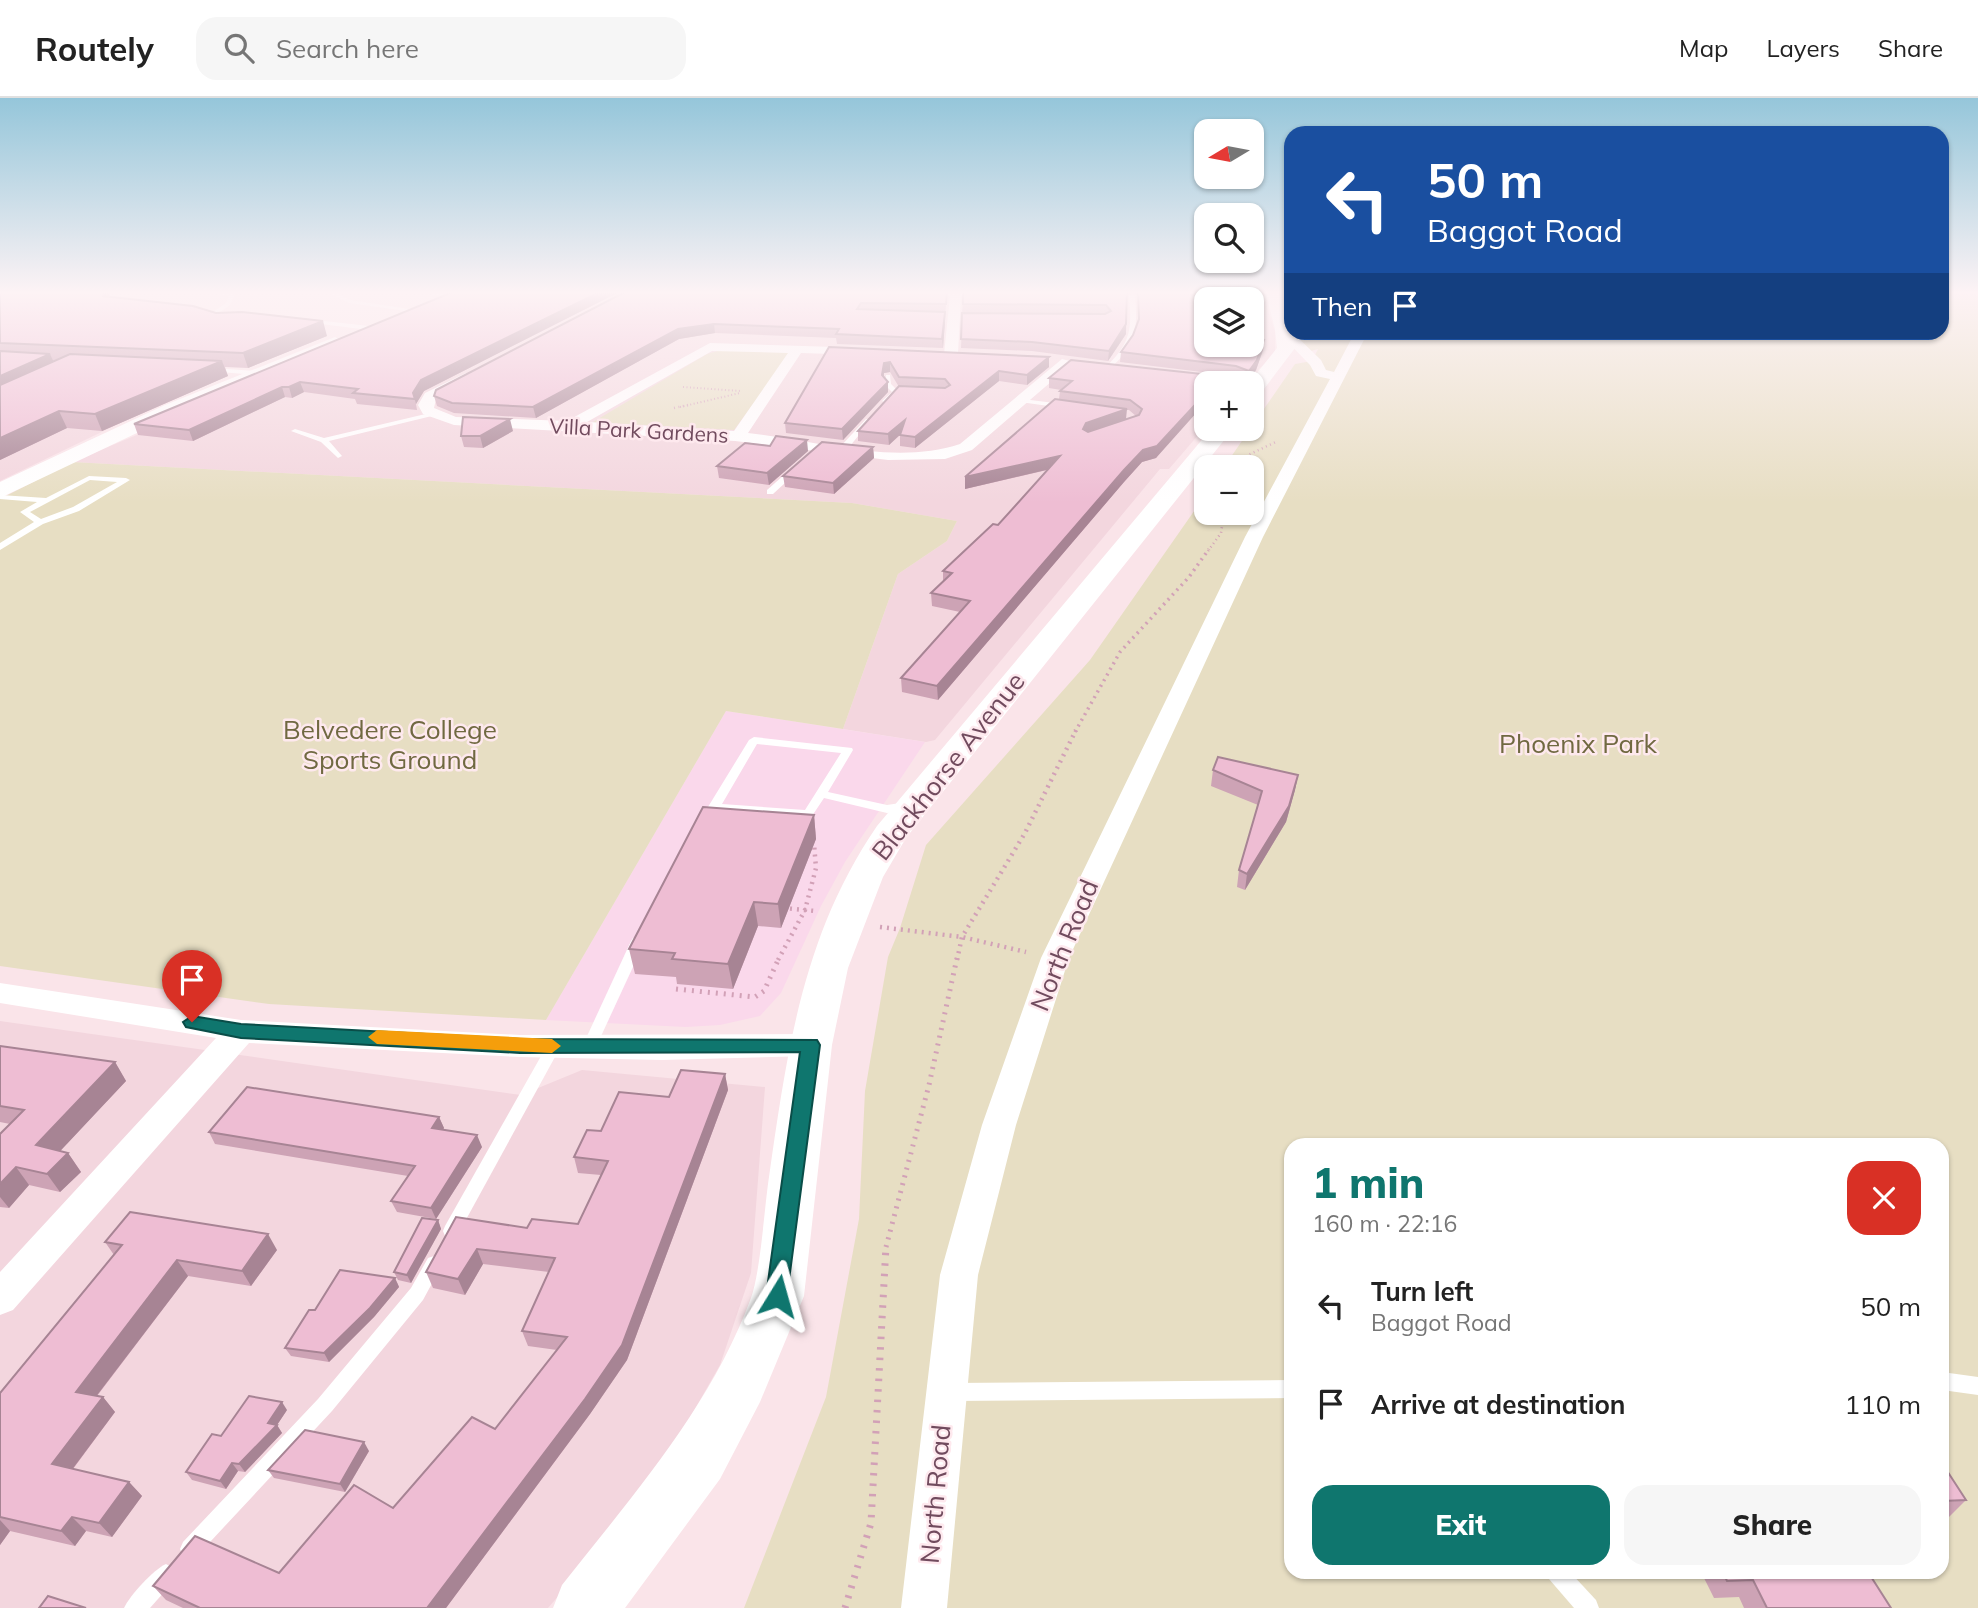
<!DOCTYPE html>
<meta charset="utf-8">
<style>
:root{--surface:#fff;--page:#f6f6f6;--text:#222;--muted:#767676;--line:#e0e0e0;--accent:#0f766e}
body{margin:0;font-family:Mulish,sans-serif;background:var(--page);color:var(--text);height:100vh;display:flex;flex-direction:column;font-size:26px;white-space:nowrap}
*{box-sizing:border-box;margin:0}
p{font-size:23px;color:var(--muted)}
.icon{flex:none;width:38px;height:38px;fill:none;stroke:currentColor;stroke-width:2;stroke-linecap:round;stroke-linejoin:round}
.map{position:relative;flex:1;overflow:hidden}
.sheet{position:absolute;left:1284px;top:1040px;width:665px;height:441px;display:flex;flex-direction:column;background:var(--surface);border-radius:21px;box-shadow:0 2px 5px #0004}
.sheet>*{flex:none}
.banner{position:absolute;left:1284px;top:28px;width:665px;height:214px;border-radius:21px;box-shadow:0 2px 5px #0004;background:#1a4fa0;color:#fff;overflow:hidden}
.needle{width:46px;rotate:260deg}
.buttons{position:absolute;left:1194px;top:21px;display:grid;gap:14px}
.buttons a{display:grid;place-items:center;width:70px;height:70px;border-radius:14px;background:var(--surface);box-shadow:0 2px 5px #0004;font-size:35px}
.pin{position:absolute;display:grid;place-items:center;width:60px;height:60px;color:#fff;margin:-72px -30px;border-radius:50% 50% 50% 0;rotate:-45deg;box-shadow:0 0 7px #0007}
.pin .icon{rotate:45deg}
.me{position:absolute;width:77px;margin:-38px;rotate:8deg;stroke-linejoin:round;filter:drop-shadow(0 0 5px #0008)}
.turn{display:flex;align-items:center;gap:24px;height:147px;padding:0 28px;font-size:32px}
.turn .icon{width:91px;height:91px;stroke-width:2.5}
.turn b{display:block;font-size:49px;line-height:60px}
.then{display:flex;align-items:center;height:66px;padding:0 28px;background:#0003;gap:14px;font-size:26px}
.round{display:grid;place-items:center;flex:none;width:74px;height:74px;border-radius:21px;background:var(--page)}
.overview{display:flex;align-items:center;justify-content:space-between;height:119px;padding:0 28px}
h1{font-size:42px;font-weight:800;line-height:52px;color:var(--accent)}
.action{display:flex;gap:14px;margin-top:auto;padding:14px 28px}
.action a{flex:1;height:80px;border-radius:21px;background:var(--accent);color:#fff;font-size:28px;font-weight:800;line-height:80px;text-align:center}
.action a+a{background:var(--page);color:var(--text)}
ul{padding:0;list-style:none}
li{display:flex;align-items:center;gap:21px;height:98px;padding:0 28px}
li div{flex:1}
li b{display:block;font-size:26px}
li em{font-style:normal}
header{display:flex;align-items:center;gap:42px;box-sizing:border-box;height:98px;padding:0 35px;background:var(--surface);border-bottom:2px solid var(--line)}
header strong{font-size:33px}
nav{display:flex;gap:38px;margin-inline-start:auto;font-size:24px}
.search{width:490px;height:63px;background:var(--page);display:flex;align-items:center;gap:18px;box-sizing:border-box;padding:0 24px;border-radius:21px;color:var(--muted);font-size:26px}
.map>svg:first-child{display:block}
.residential{fill:#f3d6de;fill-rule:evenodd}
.commercial{fill:#fad8eb}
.green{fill:#e7dec3;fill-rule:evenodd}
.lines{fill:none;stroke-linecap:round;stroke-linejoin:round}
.path-far5{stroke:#d2a1b7;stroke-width:2;stroke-dasharray:1 2.5;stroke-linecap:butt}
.path-far4{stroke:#d2a1b7;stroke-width:2.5;stroke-dasharray:1 3.5;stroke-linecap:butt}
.path-far3{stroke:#d2a1b7;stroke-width:3.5;stroke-dasharray:2 4.5;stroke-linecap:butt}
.path-far2{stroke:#d2a1b7;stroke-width:4.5;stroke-dasharray:2 5;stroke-linecap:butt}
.path-far1{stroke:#d2a1b7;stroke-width:5;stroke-dasharray:2 6;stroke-linecap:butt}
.path{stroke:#d2a1b7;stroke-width:7;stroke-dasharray:2.5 8;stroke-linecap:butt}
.service{fill:#fff;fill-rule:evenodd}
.minor{fill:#fff;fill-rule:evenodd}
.secondary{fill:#fff;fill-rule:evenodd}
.wall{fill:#cda3b5;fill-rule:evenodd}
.shaded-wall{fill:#a78494}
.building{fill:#eebdd3;stroke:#a78494;stroke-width:2}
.route{fill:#0f766e;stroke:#0a4d48;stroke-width:2}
.slow{fill:#f59e0b}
.labels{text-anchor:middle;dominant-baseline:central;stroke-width:5;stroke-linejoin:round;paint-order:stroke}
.far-street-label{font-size:21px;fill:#714b5e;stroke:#fee9ee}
.park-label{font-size:26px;fill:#706941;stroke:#fee9ee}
.street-label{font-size:26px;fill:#714b5e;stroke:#fee9ee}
</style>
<header>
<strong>Routely</strong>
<div class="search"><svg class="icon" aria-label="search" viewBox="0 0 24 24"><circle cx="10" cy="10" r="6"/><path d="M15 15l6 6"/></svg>Search here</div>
<nav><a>Map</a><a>Layers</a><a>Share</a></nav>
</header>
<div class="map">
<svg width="1978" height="1510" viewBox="0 0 1978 1510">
<rect width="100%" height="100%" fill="#fae4e9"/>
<g class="residential">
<path d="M482 193H1262L1275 234V256L1244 285H1206V328L1169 371H1160L935 642 926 644 843 631 898 476 947 443 957 423 852 405 72 364ZM1206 201H1251V247H1206Z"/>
<path d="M170 301 0 383V311Z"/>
<path d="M0 923 521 997 582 972 765 989 751 1175 720 1267 646 1397 548 1510H0Z"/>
</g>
<path class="commercial" d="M726 613 925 644 845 764 821 808 781 895 760 918 720 927 686 929 546 922Z"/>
<g class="green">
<path d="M1943 193H1978V1510H744L826 1299 859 1121 865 993 888 859 900 830 926 747 1090 562 1206 396V415H1251V369H1224L1295 266 1312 263 1318 251 1311 253 1300 249V235L1942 234ZM1292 1046H1942V1474H1292Z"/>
<path d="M725 251 792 253 734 332 593 324 707 256Z"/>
<path d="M72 364 852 405 957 423 947 443 898 476 843 631 726 613 546 922 269 906 0 868V401Z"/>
</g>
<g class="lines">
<g class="path-far5">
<path d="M683 289 741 293"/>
<path d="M680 309 740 295"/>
</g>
<g class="path-far4">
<path d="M674 310 688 307"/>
<path d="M1237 369 1248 357 1278 343"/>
<path d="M1208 453 1221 435 1224 415"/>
</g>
<path class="path-far3" d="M1075 634 1120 554 1189 479 1209 451"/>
<g class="path-far2">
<path d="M783 810 805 812 816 770 814 746"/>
<path d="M880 829 962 839 1026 854"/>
<path d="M778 862 805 812 815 813"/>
<path d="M957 862 962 839 1025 735 1076 632"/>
</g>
<g class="path-far1">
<path d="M676 891 755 899 764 893 779 860"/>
<path d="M886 1149 929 987 957 860"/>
</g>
<path class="path" d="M845 1510 871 1425 886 1148"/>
<g class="service">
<path d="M204 193 232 194 235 196 230 207 205 224 203 221 226 205 229 197 178 194Z"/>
<path d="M325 193H333L350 202 416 212 413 214 349 205Z"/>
<path d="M415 193H429L450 198 447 200Z"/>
<path d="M1132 196 1135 198C1138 232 1136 246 1111 270H1107V268C1131 244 1132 231 1129 198Z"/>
<path d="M307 221 369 228 372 230 369 232 305 224Z"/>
<path d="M211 270 256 273 259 275 256 277 209 273 208 272Z"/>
<path d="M886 277H890L891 286 899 294 885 305 882 303 892 294 885 287Z"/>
<path d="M1022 301 1063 306 1066 308 1063 310 1020 304V302Z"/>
<path d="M434 314 436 315V317L329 343 342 358 338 360 321 344 291 333 295 331 324 340Z"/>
<path d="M866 321 871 322 846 353H840V349Z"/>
<path d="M792 370 799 372 773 396H767V392Z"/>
<path d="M89 378 126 380 130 382 79 413 43 426 0 452V445L34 424 20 414 37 404 0 401V397L46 400ZM90 382 117 384 73 409 41 421 30 414Z"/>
<path d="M754 639 852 650 853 652 828 694 887 707 907 704 913 708 911 710 887 715 824 700 812 718 808 720 710 711 708 709 749 642ZM757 646 841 655 805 712 722 706Z"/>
<path d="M638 839 643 840 645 843 596 949 594 953 589 954 584 953 582 949 631 843 633 840Z"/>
<path d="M554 943 559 944 561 948 457 1138 451 1140 445 1138 443 1133 445 1128 549 944Z"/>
<path d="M434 1158 440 1160 443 1165 423 1202 332 1313 197 1458 190 1461 183 1458 180 1451 183 1444 318 1301 411 1190 428 1160Z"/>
<path d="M1942 1274 1978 1279V1297L1942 1292Z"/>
<path d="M1292 1282V1300L952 1303 945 1300 943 1294 945 1288 952 1285Z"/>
<path d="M166 1466 173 1470 177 1477 173 1484 150 1510H124C130 1497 153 1472 166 1466Z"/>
<path d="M1545 1474H1570L1596 1502 1599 1510H1574L1549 1481Z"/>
</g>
<g class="minor">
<path d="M907 193H1004L1005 195 999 198H961L958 256 951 260 944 256 950 198H912Z"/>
<path d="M1283 233H1291L1321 262 1326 272 1334 274 1355 234H1368L1263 439 1069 860 1016 1027 978 1177 947 1510H901L940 1177 982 1027 1041 860 1245 439 1330 281 1316 278 1310 267 1283 239Z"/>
<path d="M710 245 869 250V256L864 257 801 255 748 335C816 342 894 368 960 346L1062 261 1074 264 972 352 945 361 888 362 735 343 454 327 423 316 418 307 425 295 466 275 473 279 471 282 436 301 434 310 456 319 567 323ZM712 253 788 255 734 333 587 324Z"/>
<path d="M1184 275 1235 281 1242 285 1206 286 1179 282V276Z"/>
<path d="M0 885 241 922 520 937 810 936 821 939 826 947 821 955 810 958 662 962 520 959 249 945 13 1212 0 1217V1174L216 940 0 905Z"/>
</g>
<g class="secondary">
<path d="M1265 193H1281L1295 250 1258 299 1251 301V285H1249L1277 250 1275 231Z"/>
<path d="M335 239 344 244 341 248 179 315 0 400V384L165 307Z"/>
<path d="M1211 331H1233L906 740 883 779 848 870 832 947 804 1198 760 1304 720 1381 625 1510H553L562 1487C633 1397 711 1309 751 1200 761 1171 764 1112 769 1079 787 953 803 836 877 728Z"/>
</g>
</g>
<g class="wall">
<path d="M455 193H621L424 293 416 306 417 312 357 306 355 301 304 294 292 300 285 299 193 343 138 337 134 326Z"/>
<path d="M627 193H947L943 250 837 246 836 240 715 235 679 241 536 320 454 315 437 308 434 298Z"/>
<path d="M963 193H1238L1206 247 1264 242 1263 252 1256 272 1247 283 1235 278 1120 264 1121 254 1133 237 1138 223V198L1133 194 1127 198 1126 236 1108 263 1032 253 961 250Z"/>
<path d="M0 195 110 198 216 215 327 238 248 270 225 269 228 278 102 333 67 330 0 362Z"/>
<path d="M829 249 1049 269 1027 287 999 283 915 350 900 348V337L889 347 858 343V333L899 289 890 274 884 275V279L888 294 843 342 786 335 785 325Z"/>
<path d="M1221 278 1220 285H1206L1156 360 1142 364 1124 384 938 602 902 594 901 580 960 514 932 508 931 495 943 483V473L998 427 1047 372 965 391V379L1059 301 1060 293 1061 292 1049 290V280ZM1126 312H1129L1136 318 1126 321Z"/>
<path d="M513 333 483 350 464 349 461 338Z"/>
<path d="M873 349 874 360 834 396 785 389 783 378Z"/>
<path d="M808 353 769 387 719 380 717 368Z"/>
<path d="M1213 672 1298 677 1295 692 1286 724 1245 792 1237 789 1239 772 1258 707 1211 688Z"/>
<path d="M814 717 816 741 781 830 758 828 733 891 677 886 676 879 635 876 629 851Z"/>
<path d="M0 948 115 964 126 983 60 1053 68 1055 81 1074 60 1094 29 1087 9 1110 0 1109V1036L10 1026 0 1024Z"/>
<path d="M725 976 728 992 627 1262 590 1316 446 1510H183L166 1502 153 1488 279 1475 393 1410 495 1331 557 1252 528 1248 522 1233 549 1174 483 1166 465 1197 433 1190 426 1174 456 1119 527 1130 578 1126 601 1077 578 1075 574 1059 601 1033 669 999Z"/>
<path d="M439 1019 444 1030 443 1032 482 1049 436 1121 397 1114 391 1103 408 1078 215 1046 209 1034Z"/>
<path d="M438 1122 441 1131 411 1185 398 1182 394 1174Z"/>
<path d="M105 1144 277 1152 251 1188 188 1178 97 1298 103 1299 115 1314 73 1371 129 1384 142 1398 112 1439 86 1433 75 1448 10 1433 0 1447V1295L114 1157Z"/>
<path d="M395 1180 399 1189 374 1219 329 1264 291 1258 285 1250 315 1212Z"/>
<path d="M287 1312 277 1327 282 1335 245 1374 238 1373 226 1391 192 1382 186 1374 221 1338Z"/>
<path d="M369 1353 345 1394 274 1380 268 1372Z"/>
<path d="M1942 1365 1966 1402 1948 1420H1942Z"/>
<path d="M1701 1474H1868L1891 1510H1744L1739 1499 1714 1500Z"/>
</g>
<g class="shaded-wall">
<path d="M103 193H110L108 212 103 198Z"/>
<path d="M602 193H621L424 293 416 306 413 295 421 282Z"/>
<path d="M945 214V224L943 250 942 241Z"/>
<path d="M323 223 327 238 248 270 243 255Z"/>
<path d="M714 226 715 235 679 241 536 320 533 309 678 231Z"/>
<path d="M1126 226V236L1108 263 1109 253Z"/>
<path d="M1264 242 1263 252 1256 272 1247 283 1249 273Z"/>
<path d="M50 256 57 271 0 297V278Z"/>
<path d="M1049 259V269L1027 287V277Z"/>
<path d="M222 263 228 278 102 333 95 316Z"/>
<path d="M890 264V274L884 275 882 287V277L884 265Z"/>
<path d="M999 273V283L915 350V339Z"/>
<path d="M1221 278 1220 285H1214Z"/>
<path d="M300 284 304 294 292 300 289 289Z"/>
<path d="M888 284V294L843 342 842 331Z"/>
<path d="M282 289 285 299 193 343 189 332Z"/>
<path d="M1206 295V304L1156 360 1142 364 1124 384 938 602 937 588 1124 372 1143 352Z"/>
<path d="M1127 311 1126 321 1085 337 1083 331 1086 325Z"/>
<path d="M59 313 67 330 0 362V340Z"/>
<path d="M510 321 513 333 483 350 480 338Z"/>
<path d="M905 322V332L889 347 888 336Z"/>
<path d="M807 342 808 353 769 387 767 375Z"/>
<path d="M873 349 874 360 834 396 833 385Z"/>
<path d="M1060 358 1059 369 965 391V379Z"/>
<path d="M1298 677 1295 692 1286 724 1245 792 1247 776Z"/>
<path d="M814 717 816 741 781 830 778 806Z"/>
<path d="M754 804 758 828 733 891 728 866Z"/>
<path d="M115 964 126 983 49 1065 36 1047Z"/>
<path d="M725 976 728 992 627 1262 590 1316 446 1510H427Z"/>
<path d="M439 1019 444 1030 436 1041 432 1030Z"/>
<path d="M477 1037 482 1049 436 1121 431 1110Z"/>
<path d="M68 1055 81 1074 60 1094 47 1076Z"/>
<path d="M16 1069 29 1087 9 1110 0 1099V1086Z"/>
<path d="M438 1122 441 1131 411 1185 407 1177Z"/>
<path d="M268 1136 277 1152 251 1188 242 1173Z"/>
<path d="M477 1151 483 1166 465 1197 458 1181Z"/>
<path d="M177 1162 188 1178 88 1309 76 1294Z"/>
<path d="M395 1180 399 1189 374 1219 329 1264 324 1255Z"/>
<path d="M103 1299 115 1314 65 1381 52 1366Z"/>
<path d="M282 1304 287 1312 277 1327 282 1335 245 1374 239 1366Z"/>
<path d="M364 1344 369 1353 345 1394 340 1386Z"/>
<path d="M232 1365 238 1373 226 1391 220 1383Z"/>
<path d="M129 1384 142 1398 112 1439 99 1425Z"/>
<path d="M72 1419 86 1433 75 1448 61 1433Z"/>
<path d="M0 1422 10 1433 0 1447Z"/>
</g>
<g class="building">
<path d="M4 193H103V198L193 208 216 215 242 214 323 223 243 255 0 245V195Z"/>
<path d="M455 193H602L421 282 413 295 415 301 353 295 358 291 300 284 289 289H282L189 332 134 326Z"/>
<path d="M627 193H947L946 206 861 205 857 211 945 214 942 241 836 236 839 231 714 226 678 231 533 309 452 305 434 298 436 292Z"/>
<path d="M963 193H1127L1126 226 1109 253 1032 244 961 241 962 215 1105 216 1111 213 1106 207 963 206Z"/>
<path d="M1138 193H1238L1239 201H1206V247H1251V241L1264 242 1257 262 1249 273 1236 268 1121 254 1133 237 1139 221Z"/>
<path d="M829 249 1049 259 1027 277 999 273 915 339 900 337 905 322 888 336 858 333 899 288 945 290 950 287 945 281 899 279 890 264 884 265 882 277 888 284 842 331 785 325Z"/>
<path d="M0 253 50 256 0 278Z"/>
<path d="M70 256 222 263 95 316 59 313 0 340V287Z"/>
<path d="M1071 262 1221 278 1214 285H1206V295L1157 348 1143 352 1124 372 937 588 901 580 970 503 931 495 952 475 943 473 993 426 998 427 1060 358 965 379 1055 301 1127 311 1086 325 1083 331 1088 334 1139 317 1142 311 1130 302 1060 293 1072 283 1049 280Z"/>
<path d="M463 319 510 321 480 338H461Z"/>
<path d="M776 338 807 342 767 375 717 368 745 345 770 348Z"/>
<path d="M822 344 873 349 833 385 783 378Z"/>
<path d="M1218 659 1298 677 1289 708 1247 776 1239 772 1262 693 1213 672Z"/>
<path d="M703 709 814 717 778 806 754 804 728 866 672 861 675 855 629 851Z"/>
<path d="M0 948 115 964 36 1047 68 1055 47 1076 16 1069 0 1086V1036L24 1012 0 1008Z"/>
<path d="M681 972 725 976 622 1247 585 1301 427 1510H200L153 1488 195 1438 279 1475 354 1387 393 1410 472 1319 495 1331 567 1239 522 1233 555 1160 477 1151 458 1181 426 1174 456 1119 527 1130 532 1121 578 1126 608 1063 574 1059 587 1032 601 1033 619 994 669 999Z"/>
<path d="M247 989 439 1019 432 1030 477 1037 431 1110 391 1103 415 1068 209 1034Z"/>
<path d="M130 1114 268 1136 242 1173 177 1162 76 1294 103 1299 52 1366 129 1384 99 1425 72 1419 61 1433 0 1419V1295L122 1147 105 1144Z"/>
<path d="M422 1120 438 1122 407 1177 394 1174Z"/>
<path d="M340 1172 395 1180 370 1210 324 1255 285 1250 309 1212H315Z"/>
<path d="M249 1298 282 1304 268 1325 277 1327 239 1366 232 1365 220 1383 186 1374 212 1336 221 1338Z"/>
<path d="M305 1332 364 1344 340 1386 268 1372Z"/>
<path d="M1942 1365 1966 1402 1942 1403Z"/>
<path d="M1723 1474H1868L1891 1510H1767L1753 1482 1727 1483Z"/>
<path d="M48 1498 86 1510H39Z"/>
</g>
<linearGradient id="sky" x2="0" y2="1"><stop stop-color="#95c6da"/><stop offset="0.48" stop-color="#fdf3f5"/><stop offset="1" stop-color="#fdf3f5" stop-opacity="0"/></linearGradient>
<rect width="1978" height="405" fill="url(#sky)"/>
<path class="route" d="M192 918 241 926 520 941 817 942 820 947 786 1205 778 1208 770 1205 766 1198 800 954 520 955 241 940 186 929 183 924Z"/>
<path class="slow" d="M377 932 552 941 561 948 552 955 377 946 368 939Z"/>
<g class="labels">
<g class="far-street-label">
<text transform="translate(639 332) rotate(3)">Villa Park Gardens</text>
</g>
<g class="park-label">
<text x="390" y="631">Belvedere College<tspan x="390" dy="30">Sports Ground</tspan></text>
<text x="1578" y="645">Phoenix Park</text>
</g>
<g class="street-label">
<text transform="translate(948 668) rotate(-52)">Blackhorse Avenue</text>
<text transform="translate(1064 847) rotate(-68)">North Road</text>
<text transform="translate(935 1396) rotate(-85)">North Road</text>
</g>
</g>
</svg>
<div class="buttons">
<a><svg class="needle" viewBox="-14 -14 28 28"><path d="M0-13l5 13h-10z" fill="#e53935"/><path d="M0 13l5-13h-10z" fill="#767676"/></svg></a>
<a><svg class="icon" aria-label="search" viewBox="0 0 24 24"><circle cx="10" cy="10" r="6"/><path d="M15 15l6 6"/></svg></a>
<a><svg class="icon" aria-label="layers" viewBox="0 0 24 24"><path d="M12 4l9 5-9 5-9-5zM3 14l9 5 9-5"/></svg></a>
<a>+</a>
<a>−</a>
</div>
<div class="pin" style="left:192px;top:924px;background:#d93025"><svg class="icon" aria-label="arrive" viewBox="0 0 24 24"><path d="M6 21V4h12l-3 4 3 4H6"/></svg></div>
<svg class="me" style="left:778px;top:1198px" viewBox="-20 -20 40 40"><path d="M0-17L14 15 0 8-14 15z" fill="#0f766e" stroke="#fff" stroke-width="4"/></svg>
<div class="banner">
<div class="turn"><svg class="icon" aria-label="left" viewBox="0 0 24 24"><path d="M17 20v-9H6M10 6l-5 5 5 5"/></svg><div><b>50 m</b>Baggot Road</div></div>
<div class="then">Then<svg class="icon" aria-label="arrive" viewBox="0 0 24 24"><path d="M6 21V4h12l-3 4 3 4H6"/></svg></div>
</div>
<section class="sheet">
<div class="overview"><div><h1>1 min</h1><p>160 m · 22:16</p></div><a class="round" style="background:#d93025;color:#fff"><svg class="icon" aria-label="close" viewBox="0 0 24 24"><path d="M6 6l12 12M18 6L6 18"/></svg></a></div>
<ul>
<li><svg class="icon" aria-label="left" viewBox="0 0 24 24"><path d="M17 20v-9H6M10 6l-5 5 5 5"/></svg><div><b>Turn left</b><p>Baggot Road</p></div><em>50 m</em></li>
<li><svg class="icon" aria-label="arrive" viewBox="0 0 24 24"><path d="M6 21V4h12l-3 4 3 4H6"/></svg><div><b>Arrive at destination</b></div><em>110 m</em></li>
</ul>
<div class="action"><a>Exit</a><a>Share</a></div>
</section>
</div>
